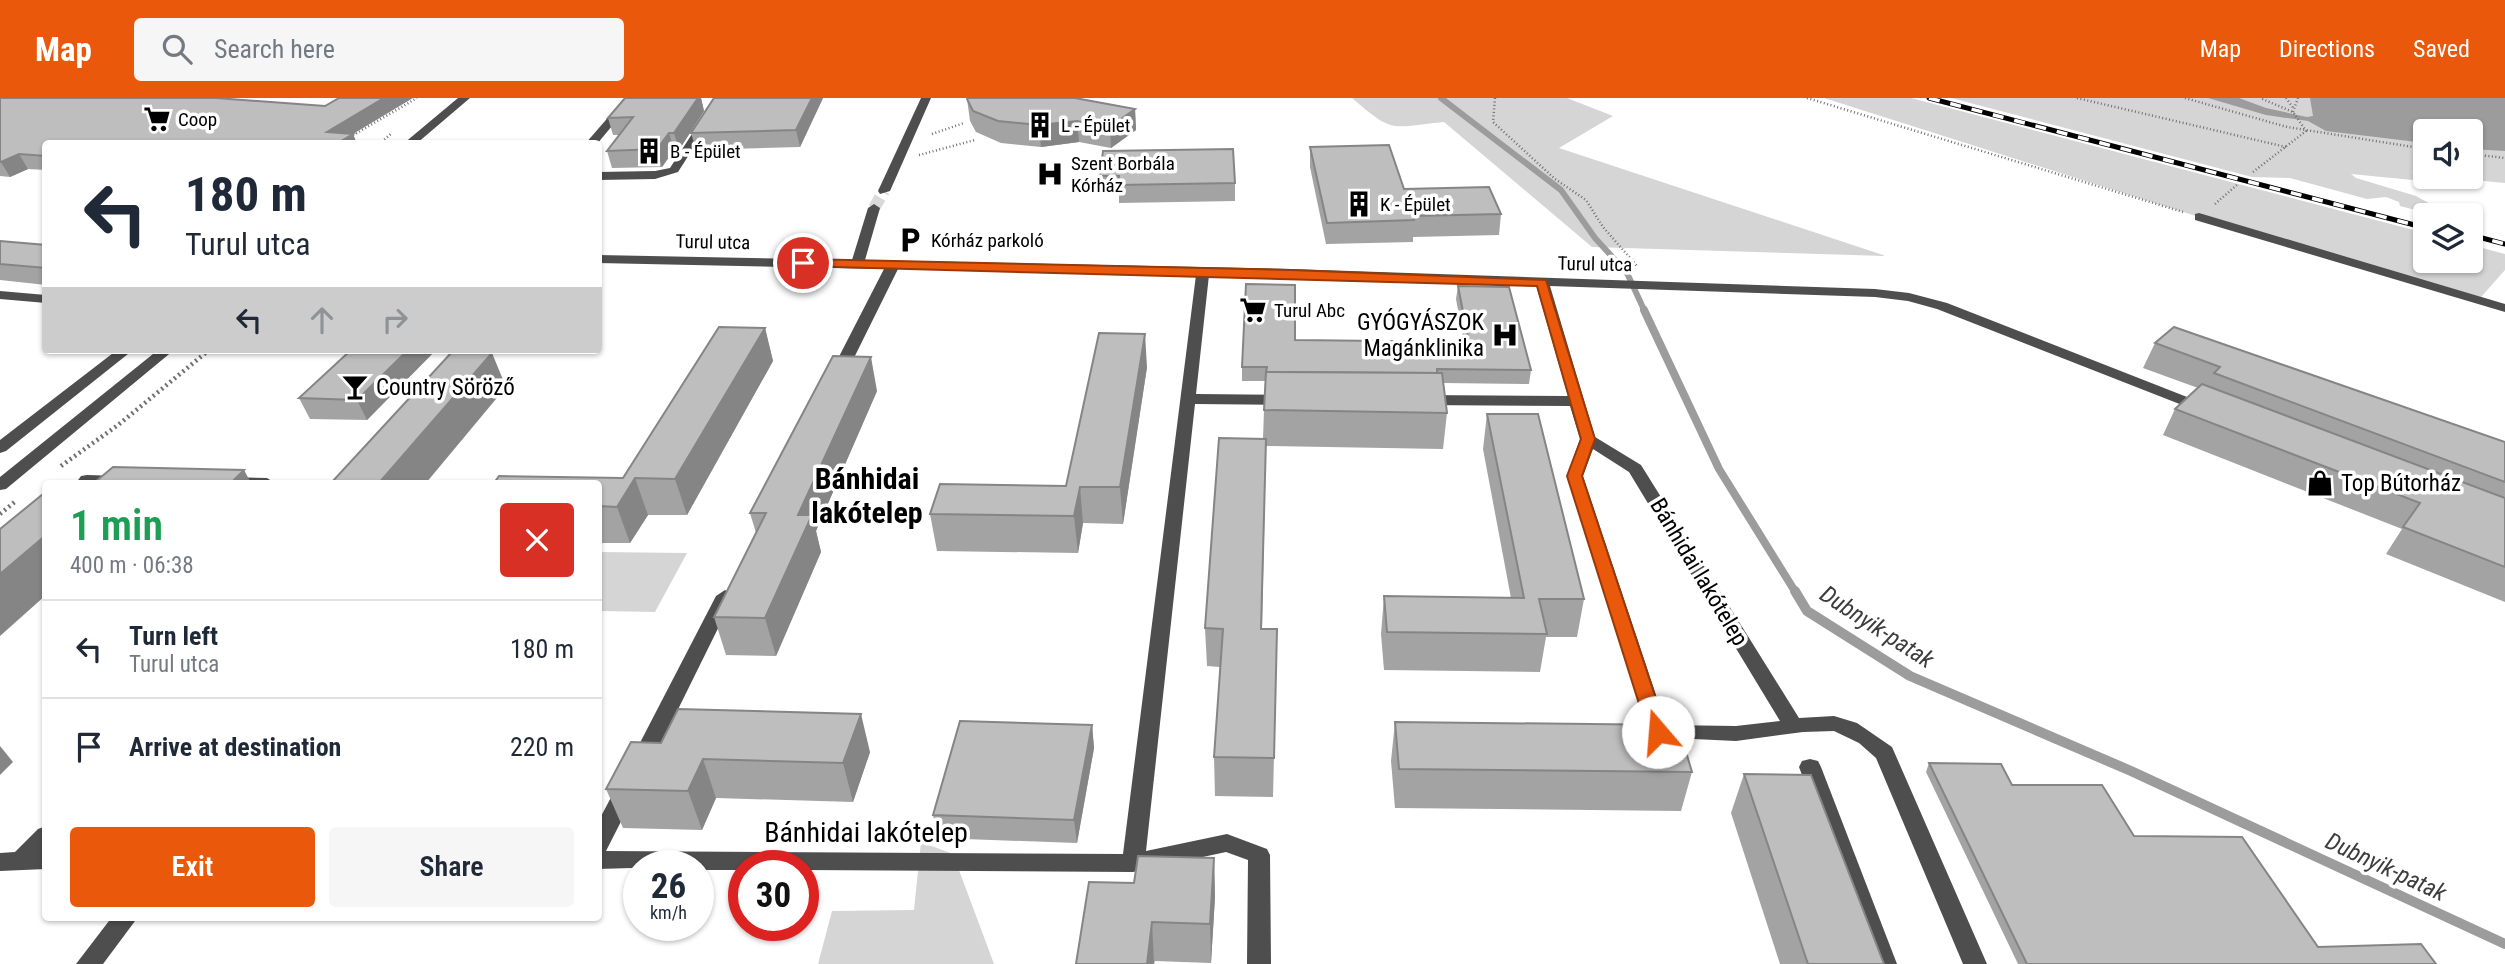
<!DOCTYPE html>
<meta charset="utf-8">
<style>
:root{--surface:#fff;--page:#f6f6f7;--text:#1f2937;--muted:#747a83;--line:#e0e1e3;--accent:#ea580c}
body{margin:0;font-family:"Roboto Condensed",sans-serif;background:var(--page);color:var(--text);height:100vh;display:flex;flex-direction:column;font-size:26px;white-space:nowrap}
*{box-sizing:border-box;margin:0}
p{font-size:23px;color:var(--muted)}
.icon{flex:none;width:38px;height:38px;fill:none;stroke:currentColor;stroke-width:2;stroke-linecap:round;stroke-linejoin:round}
.map{position:relative;flex:1;overflow:hidden}
.sheet{position:absolute;left:42px;top:382px;width:560px;height:441px;display:flex;flex-direction:column;background:var(--surface);border-radius:7px;box-shadow:0 2px 5px #0004}
.sheet>*{flex:none}
.guide{position:absolute;left:42px;top:42px;width:560px;height:214px;border-radius:7px;box-shadow:0 2px 5px #0004;background:#fff;color:var(--text);overflow:hidden}
.fabs{position:absolute;left:2413px;top:21px;display:grid;gap:14px}
.fabs a{display:grid;place-items:center;width:70px;height:70px;border-radius:7px;background:var(--surface);box-shadow:0 2px 5px #0004;font-size:35px}
.speed{position:absolute;left:623px;top:752px;display:flex;gap:14px;font-size:35px;font-weight:700;text-align:center}
.speed>*{display:grid;place-content:center;width:91px;height:91px;border-radius:50%;background:var(--surface);box-shadow:0 2px 5px #0004;line-height:1}
.speed small{font-size:18px;font-weight:400}
.speed .limit{border:10px solid #d22;background:#fff;color:#111}
.pin{position:absolute;display:grid;place-items:center;width:60px;height:60px;color:#fff;margin:-30px;border:4px solid #fff;border-radius:50%;box-shadow:0 2px 7px #0007}
.me{position:absolute;width:77px;margin:-38px;rotate:342deg;stroke-linejoin:round;filter:drop-shadow(0 0 5px #0008)}
.turn{display:flex;align-items:center;gap:24px;height:147px;padding:0 28px;font-size:32px}
.turn .icon{width:91px;height:91px;stroke-width:2.5}
.turn b{display:block;font-size:49px;line-height:60px}
.lanes{display:flex;align-items:center;height:66px;padding:0 28px;background:#0003;justify-content:center;gap:35px;direction:ltr}
.lanes .off{opacity:.35}
.round{display:grid;place-items:center;flex:none;width:74px;height:74px;border-radius:7px;background:var(--page)}
.overview{display:flex;align-items:center;justify-content:space-between;height:119px;padding:0 28px}
h1{font-size:42px;font-weight:600;line-height:52px;color:#1e9e55}
.primary-button{display:flex;gap:14px;margin-top:auto;padding:14px 28px}
.primary-button a{flex:1;height:80px;border-radius:7px;background:var(--accent);color:#fff;font-size:28px;font-weight:600;line-height:80px;text-align:center}
.primary-button a+a{background:var(--page);color:var(--text)}
ul{padding:0;list-style:none}
li{display:flex;align-items:center;gap:21px;height:98px;padding:0 28px;border-top:2px solid var(--line)}
li div{flex:1}
li b{display:block;font-size:26px}
li em{font-style:normal}
header{display:flex;align-items:center;gap:42px;box-sizing:border-box;height:98px;padding:0 35px;background:var(--accent);color:#fff}
header strong{font-size:33px}
nav{display:flex;gap:38px;margin-inline-start:auto;font-size:24px}
.search{width:490px;height:63px;background:var(--page);display:flex;align-items:center;gap:18px;box-sizing:border-box;padding:0 24px;border-radius:7px;color:var(--muted);font-size:26px}
.map>svg:first-child{display:block}
.green{fill:#d5d5d5}
.water{fill:#9c9c9c}
.lines{fill:none;stroke-linecap:round;stroke-linejoin:round}
.stream-far2{stroke:#9c9c9c;stroke-width:6}
.stream-far1{stroke:#9c9c9c;stroke-width:8}
.stream{stroke:#9c9c9c;stroke-width:10}
.minor-tunnel{stroke:#d9d9d9;stroke-width:12;stroke-dasharray:12 6;stroke-linecap:butt}
.path-far1{stroke:#707070;stroke-width:2.5;stroke-dasharray:1 2.5;stroke-linecap:butt}
.path{stroke:#707070;stroke-width:4.5;stroke-dasharray:2 3.5;stroke-linecap:butt}
.minor{fill:#4e4e4e;fill-rule:evenodd}
.rail-casing{stroke:#000;stroke-width:5}
.rail{stroke:#fff;stroke-width:3.5;stroke-dasharray:11;stroke-linecap:butt}
.wall{fill:#a3a3a3}
.shaded-wall{fill:#858585}
.building{fill:#bebebe;stroke:#858585;stroke-width:2}
.route{fill:#ea580c;stroke:#983908;stroke-width:2}
.labels{text-anchor:middle;dominant-baseline:central;stroke-width:7;stroke-linejoin:round;paint-order:stroke}
.far-poi-label{font-size:19px;fill:#000;stroke:#fff;text-anchor:start}
.far-street-label{font-size:19px;fill:#000;stroke:#fff}
.poi-label{font-size:23px;fill:#000;stroke:#fff;text-anchor:start}
.street-label{font-size:23px;fill:#000;stroke:#fff}
.water-label{font-size:24px;font-style:italic;fill:#3d3d3d;stroke:#fff}
.near-street-label{font-size:28px;fill:#000;stroke:#fff}
.district-label{font-size:30px;font-weight:bold;fill:#000;stroke:#fff}
</style>
<header>
<strong>Map</strong>
<div class="search"><svg class="icon" aria-label="search" viewBox="0 0 24 24"><circle cx="10" cy="10" r="6"/><path d="M15 15l6 6"/></svg>Search here</div>
<nav><a>Map</a><a>Directions</a><a>Saved</a></nav>
</header>
<div class="map">
<svg width="2505" height="866" viewBox="0 0 2505 866">
<rect width="100%" height="100%" fill="#fff"/>
<g class="green">
<path d="M1352 0H1567L1613 18 1559 50 1886 158 1592 149 1444 24C1390 29 1395 37 1352 0Z"/>
<path d="M1824 0H1911L2425 135 2426 163H2471V147L2505 156V172L2481 199 2199 119Z"/>
<path d="M1951 0H2505V85L2442 79H2471V33H2426L2425 76 2411 74 2424 80 2423 83 2351 76 2356 80 2416 98 2434 108 2433 111 2423 114 2400 108 2399 104 2386 99 2367 101 2290 80 2252 79Z"/>
<path d="M599 454 687 455 655 514 599 513Z"/>
<path d="M921 744 953 756 994 866H818L832 813 914 812Z"/>
</g>
<path class="water" d="M2208 0H2239L2266 10 2307 19 2313 18 2310 0H2505V53L2471 51V33H2426L2425 45 2326 33 2308 23 2266 17Z"/>
<g class="lines">
<path class="stream-far2" d="M1441 0 1561 92 1595 140 1627 175 1645 214"/>
<path class="stream-far1" d="M1644 212 1719 371 1796 495"/>
<path class="stream" d="M1795 493 1807 513 1910 578 2131 673 2505 846"/>
<path class="minor-tunnel" d="M874 110 884 93"/>
<g class="path-far1">
<path d="M1495 0 1493 24 1555 81 1586 102 1603 129 1637 168"/>
<path d="M1807 0 2183 114"/>
<path d="M2077 0 2286 49"/>
<path d="M2185 0 2287 29 2426 51"/>
<path d="M2286 0 2294 11"/>
<path d="M2293 14 2298 0"/>
<path d="M932 36 964 25"/>
<path d="M350 39 417 0"/>
<path d="M379 46 392 35"/>
<path d="M2471 56 2505 60"/>
<path d="M919 57 975 42"/>
<path d="M2253 74 2306 33 2293 14 2260 0"/>
<path d="M2215 106 2238 86"/>
</g>
<g class="path">
<path d="M61 368 118 327 209 252"/>
<path d="M0 416 16 403"/>
</g>
<g class="minor">
<path d="M458 0H470L416 46H403Z"/>
<path d="M921 0H931L890 93 880 96 878 93Z"/>
<path d="M618 8 627 10 597 46H585Z"/>
<path d="M701 22 710 24 678 74 655 81 598 82V74L655 73 670 70Z"/>
<path d="M874 106 880 110 865 162 1291 171 1875 191 1909 195 1947 205 2210 308 2213 311 2205 316 2200 314 1937 211 1908 203 1875 199 1550 188 1595 339 1641 367 1799 620 1834 618 1857 625 1892 649 1987 866H1963L1876 660 1859 645 1834 633 1803 634 1736 643 1651 639 1567 378 1580 341 1570 308 1421 307 1413 302 1421 297 1568 298 1536 187 1209 177 1196 296 1288 297 1296 302 1288 307 1195 306 1146 753 1227 736 1267 751 1270 757 1271 866H1247L1248 762 1226 754 1133 774 803 772V768H744V772H698V768L598 771V724L617 688 625 686 633 688 636 694 606 753 1123 756 1196 177 898 171 844 280 836 285 828 280 884 171 598 165V157L852 162 868 110ZM1593 351 1629 374 1780 623 1736 628 1666 627 1583 378Z"/>
<path d="M2199 115 2505 206V214L2195 122V116Z"/>
<path d="M0 193 46 197V205L0 201Z"/>
<path d="M117 252H133L6 353 0 355V342Z"/>
<path d="M158 252H174L6 391 0 392V379Z"/>
<path d="M87 377 121 378 129 383 76 385 81 378Z"/>
<path d="M229 379 267 380 275 385 221 384Z"/>
<path d="M725 492 734 498 651 666 648 672 640 674 632 672 629 666 716 498Z"/>
<path d="M1810 661 1818 663 1821 669 1897 866H1873L1799 669 1802 663Z"/>
<path d="M46 728V771L0 773V755L15 754 38 731Z"/>
<path d="M112 819H138L103 866H76Z"/>
</g>
<g class="rail-casing">
<g id="rail">
<path d="M1929 0 2426 130"/>
<path d="M2471 137 2505 146"/>
</g>
</g>
<use href="#rail" class="rail"/>
</g>
<g class="wall">
<path d="M0 0 353 36 357 46H46V72L28 71 10 79 0 78Z"/>
<path d="M625 0H701L704 13 679 52H674L662 69 612 70 607 53 619 37H613L608 20Z"/>
<path d="M823 0 800 49 696 52 691 35Z"/>
<path d="M967 1 1135 11 1136 32 1111 50 1079 44 1041 49 1001 45 976 34 970 23Z"/>
<path d="M1310 49 1404 91 1501 116 1499 137 1413 139V144L1326 146 1310 69Z"/>
<path d="M1103 53 1235 85V103L1119 105V96H1101L1100 78Z"/>
<path d="M0 143 46 147V187L0 182Z"/>
<path d="M1458 188 1531 272 1529 286 1443 285 1447 315 1443 351 1266 348 1262 531H1277L1273 699 1215 698 1214 659 1220 569 1207 568 1205 530 1263 341 1265 283H1242V269L1295 242 1464 244 1456 201Z"/>
<path d="M765 230 773 263 687 417H648L630 445H598V385L623 380Z"/>
<path d="M2155 245 2505 344V504L2386 456 2402 431 2163 337 2175 311 2198 290 2143 270Z"/>
<path d="M351 252H436L367 322 310 321 299 300Z"/>
<path d="M1147 269 1123 426 1083 425 1078 455 937 453 930 416 1066 388Z"/>
<path d="M877 293 816 433 821 454 776 558 726 557 714 519 756 435 750 415Z"/>
<path d="M1487 316 1584 501 1577 539H1546L1540 574 1384 572 1381 536 1384 498 1511 500 1483 351Z"/>
<path d="M1395 624 1692 674 1681 713 1395 710 1391 663Z"/>
<path d="M1092 627 1094 650 1077 745 938 740 933 717Z"/>
<path d="M631 644 870 654 853 704 716 700 702 732 623 730 606 691Z"/>
<path d="M1929 665 2012 687 2134 738 2318 849 2436 866H2018L1926 674Z"/>
<path d="M1744 676 1884 866H1780L1731 715Z"/>
<path d="M1214 760 1215 799 1211 865 1155 863 1154 866H1076Z"/>
</g>
<g class="shaded-wall">
<path d="M384 0H413L353 36 357 46H332L327 34Z"/>
<path d="M698 0H701L704 13 679 52 674 35Z"/>
<path d="M812 0H823L800 49 796 32Z"/>
<path d="M1135 11 1136 32 1111 50 1110 29Z"/>
<path d="M1077 23 1079 44 1041 49 1039 27Z"/>
<path d="M669 35 674 52 662 69 657 51Z"/>
<path d="M19 56 28 71 10 79 1 64Z"/>
<path d="M765 230 773 263 687 417 675 381Z"/>
<path d="M1145 236 1147 269 1123 426 1120 389Z"/>
<path d="M408 252H436L367 322 357 302Z"/>
<path d="M492 255 506 289 426 385H379Z"/>
<path d="M871 259 877 293 816 433 821 454 776 558 765 520 798 417Z"/>
<path d="M244 372 251 385H231Z"/>
<path d="M635 380 648 417 630 445 617 409Z"/>
<path d="M1080 389 1083 425 1078 455 1074 418Z"/>
<path d="M46 437V497L0 538V476Z"/>
<path d="M861 616 870 654 853 704 843 665Z"/>
<path d="M1092 627 1094 650 1077 745 1074 722Z"/>
<path d="M0 648 13 664 0 677Z"/>
<path d="M703 661 716 700 702 732 688 693Z"/>
<path d="M1214 760 1215 799 1211 865 1210 826Z"/>
<path d="M1152 824 1154 866H1147Z"/>
</g>
<g class="building">
<path d="M0 0H216L325 8 339 0H384L327 34 353 36 336 46H46V58L19 56 1 64H0Z"/>
<path d="M625 0H698L674 35H669L657 51 607 53 633 19 608 20Z"/>
<path d="M714 0H812L796 32 691 35Z"/>
<path d="M968 0H1075L1135 11 1110 29 1077 23 1039 27 998 23 973 13 967 1Z"/>
<path d="M1389 47 1404 91 1489 89 1501 116 1413 118 1414 122 1327 125 1310 49Z"/>
<path d="M1233 51 1235 85 1118 87 1119 78H1100L1103 53Z"/>
<path d="M0 143 46 147V170L0 166Z"/>
<path d="M1246 186 1295 187V242L1469 244 1458 188 1509 189 1531 272 1437 271V275L1266 274 1267 269H1242Z"/>
<path d="M719 229 765 230 675 381 635 380 617 409 598 408V385H494L499 378 623 380Z"/>
<path d="M2174 229 2505 344V384L2214 275 2220 269 2155 245Z"/>
<path d="M1099 235 1145 236 1120 389H1080L1074 418 930 416 940 386 1066 388Z"/>
<path d="M351 252H408L357 302 299 300Z"/>
<path d="M451 255H492L379 385H331Z"/>
<path d="M833 258 871 259 798 417H812L765 520 714 519 766 415H750Z"/>
<path d="M1266 274 1442 275 1447 315 1264 312Z"/>
<path d="M2202 286 2505 400V469L2403 429 2420 405 2175 311Z"/>
<path d="M1487 316H1538L1584 501H1539L1547 536 1387 534 1384 498 1524 500Z"/>
<path d="M1219 340 1266 341 1261 531H1277L1274 660 1214 659 1223 531 1205 530Z"/>
<path d="M113 369 244 372 231 385H94Z"/>
<path d="M43 396H46V437L0 476V431Z"/>
<path d="M678 611 861 616 843 665 703 661 688 693 606 691 631 644 661 645Z"/>
<path d="M960 623 1092 627 1074 722 933 717Z"/>
<path d="M1395 624 1678 627 1692 674 1399 671Z"/>
<path d="M1929 665 2001 666 2012 687H2102L2134 738 2242 739 2318 849 2421 846 2436 866H2027Z"/>
<path d="M1744 676 1811 677 1884 866H1808Z"/>
<path d="M1138 758 1214 760 1210 826 1152 824 1147 866H1076L1089 784 1134 785Z"/>
</g>
<path class="route" d="M803 161 1291 172 1546 182 1595 341 1582 378 1667 634 1664 639H1651L1648 634 1567 378 1581 341 1537 188 799 168 797 165Z"/>
<defs>
<g id="supermarket-bare" transform="scale(2.1)"><path d="M-6-5.5h2.5l.6 2H6L4.5 2H-2.5L-4.4-4H-6ZM-1.5 3.2a1.3 1.3 0 1 0 .1 0ZM3 3.2a1.3 1.3 0 1 0 .1 0Z" fill="#000" stroke="#fff" stroke-width="2.5" paint-order="stroke"/></g>
<g id="building-bare" transform="scale(2.1)"><path d="M-4-6H4V6H1V3H-1V6H-4ZM-2.5-4.3h1.7v1.8h-1.7ZM.8-4.3h1.7v1.8H.8ZM-2.5-1h1.7V.8h-1.7ZM.8-1h1.7V.8H.8Z" fill="#000" stroke="#fff" stroke-width="2.5" paint-order="stroke"/></g>
<g id="hospital-bare" transform="scale(2.1)"><path d="M-5-5h3v3.5h4V-5h3V5h-3V1.5h-4V5h-3Z" fill="#000" stroke="#fff" stroke-width="2.5" paint-order="stroke"/></g>
<g id="parking-bare" transform="scale(2.1)"><path d="M-3.5-5.5H1a3.5 3.5 0 0 1 0 7H-1V5.5H-3.5ZM-1-3.4V-.6H.8a1.4 1.4 0 0 0 0-2.8Z" fill="#000" stroke="#fff" stroke-width="2.5" paint-order="stroke"/></g>
<g id="bar-bare" transform="scale(2.1)"><path d="M-6-5H6L.8 .8V4.5H3.5V6h-7V4.5H-.8V.8Z" fill="#000" stroke="#fff" stroke-width="2.5" paint-order="stroke"/></g>
<g id="shop-bare" transform="scale(2.1)"><path d="M-5-2.5h2.3a2.7 3.5 0 0 1 5.4 0H5L5.5 6h-11ZM-1.5-2.5h3a1.5 2.3 0 0 0-3 0Z" fill="#000" stroke="#fff" stroke-width="2.5" paint-order="stroke"/></g>
</defs>
<g fill-rule="evenodd">
<use href="#supermarket-bare" x="157" y="21"/>
<use href="#building-bare" x="1040" y="27"/>
<use href="#building-bare" x="649" y="53"/>
<use href="#hospital-bare" x="1050" y="76"/>
<use href="#building-bare" x="1359" y="106"/>
<use href="#parking-bare" x="910" y="142"/>
<use href="#supermarket-bare" x="1253" y="212"/>
<use href="#hospital-bare" x="1505" y="237"/>
<use href="#bar-bare" x="355" y="289"/>
<use href="#shop-bare" x="2320" y="385"/>
</g>
<g class="labels">
<g class="far-poi-label">
<text x="178" y="21">Coop</text>
<text x="1061" y="27">L - Épület</text>
<text x="670" y="53">B - Épület</text>
<text x="1071" y="65">Szent Borbála<tspan x="1071" dy="22">Kórház</tspan></text>
<text x="1380" y="106">K - Épület</text>
<text x="931" y="142">Kórház parkoló</text>
<text x="1274" y="212">Turul Abc</text>
</g>
<g class="far-street-label">
<text transform="translate(713 144) rotate(1)">Turul utca</text>
<text transform="translate(1595 166) rotate(1)">Turul utca</text>
</g>
<g class="poi-label">
<text x="1484" y="224" text-anchor="end">GYÓGYÁSZOK<tspan x="1484" dy="26">Magánklinika</tspan></text>
<text x="376" y="289">Country Söröző</text>
<text x="2341" y="385">Top Bútorház</text>
</g>
<g class="street-label">
<text transform="translate(1699 474) rotate(59)">Bánhidai lakótelep</text>
</g>
<g class="water-label">
<text transform="translate(1877 529) rotate(33)">Dubnyik-patak</text>
<text transform="translate(2386 769) rotate(25)">Dubnyik-patak</text>
</g>
<g class="near-street-label">
<text x="866" y="734">Bánhidai lakótelep</text>
</g>
<g class="district-label">
<text x="867" y="380">Bánhidai<tspan x="867" dy="34">lakótelep</tspan></text>
</g>
</g>
</svg>
<div class="fabs">
<a><svg class="icon" aria-label="sound" viewBox="0 0 24 24"><path d="M4 9h4l5-4v14l-5-4H4zM17 9q2 3 0 6"/></svg></a>
<a><svg class="icon" aria-label="layers" viewBox="0 0 24 24"><path d="M12 4l9 5-9 5-9-5zM3 14l9 5 9-5"/></svg></a>
</div>
<div class="speed"><div>26<small>km/h</small></div><div class="limit">30</div></div>
<div class="pin" style="left:803px;top:165px;background:#d93025"><svg class="icon" aria-label="arrive" viewBox="0 0 24 24"><path d="M6 21V4h12l-3 4 3 4H6"/></svg></div>
<svg class="me" style="left:1658px;top:634px" viewBox="-20 -20 40 40"><circle r="19" fill="#fff"/><path d="M0-13L10 11 0 6-10 11z" fill="#ea580c"/></svg>
<div class="guide">
<div class="turn"><svg class="icon" aria-label="left" viewBox="0 0 24 24"><path d="M17 20v-9H6M10 6l-5 5 5 5"/></svg><div><b>180 m</b>Turul utca</div></div>
<div class="lanes"><svg class="icon" aria-label="left" viewBox="0 0 24 24"><path d="M17 20v-9H6M10 6l-5 5 5 5"/></svg><svg class="icon off" aria-label="ahead" viewBox="0 0 24 24"><path d="M12 20V5M6 11l6-6 6 6"/></svg><svg class="icon off" aria-label="right" viewBox="0 0 24 24"><path d="M7 20v-9h11M14 6l5 5-5 5"/></svg></div>
</div>
<section class="sheet">
<div class="overview"><div><h1>1 min</h1><p>400 m · 06:38</p></div><a class="round" style="background:#d93025;color:#fff"><svg class="icon" aria-label="close" viewBox="0 0 24 24"><path d="M6 6l12 12M18 6L6 18"/></svg></a></div>
<ul>
<li><svg class="icon" aria-label="left" viewBox="0 0 24 24"><path d="M17 20v-9H6M10 6l-5 5 5 5"/></svg><div><b>Turn left</b><p>Turul utca</p></div><em>180 m</em></li>
<li><svg class="icon" aria-label="arrive" viewBox="0 0 24 24"><path d="M6 21V4h12l-3 4 3 4H6"/></svg><div><b>Arrive at destination</b></div><em>220 m</em></li>
</ul>
<div class="primary-button"><a>Exit</a><a>Share</a></div>
</section>
</div>
